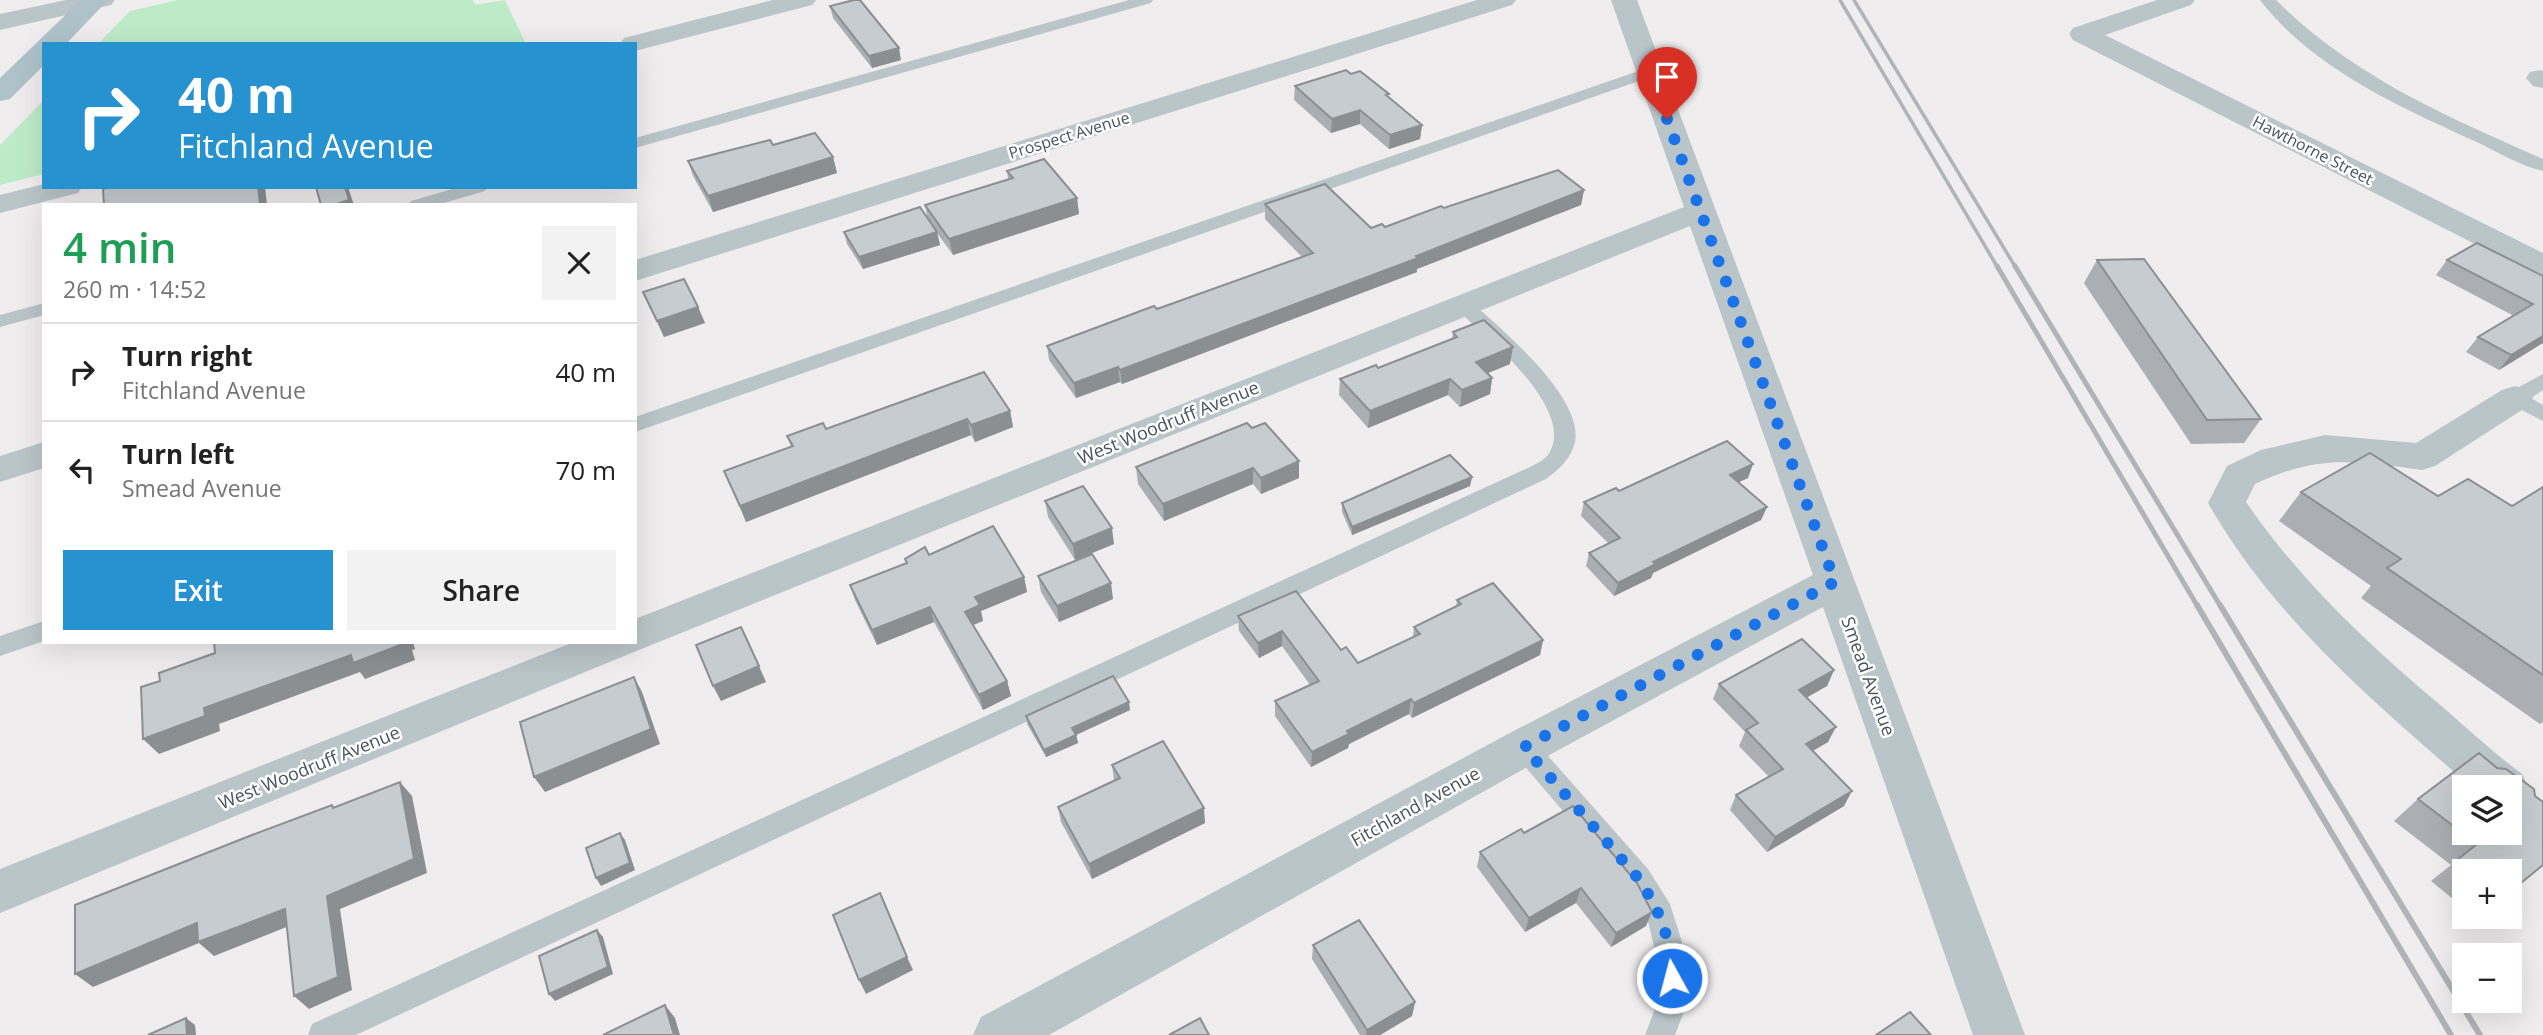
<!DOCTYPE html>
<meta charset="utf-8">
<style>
:root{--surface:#fff;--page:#f2f2f2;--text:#222;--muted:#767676;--line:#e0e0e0;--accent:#2792d0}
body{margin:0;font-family:"Open Sans",sans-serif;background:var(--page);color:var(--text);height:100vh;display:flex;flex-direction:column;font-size:26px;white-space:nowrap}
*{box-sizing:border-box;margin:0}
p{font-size:23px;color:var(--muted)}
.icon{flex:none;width:38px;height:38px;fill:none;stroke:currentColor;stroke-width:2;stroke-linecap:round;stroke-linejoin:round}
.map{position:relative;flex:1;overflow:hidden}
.drawer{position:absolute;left:42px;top:203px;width:595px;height:441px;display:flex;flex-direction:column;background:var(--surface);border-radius:0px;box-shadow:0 7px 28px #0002}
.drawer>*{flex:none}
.banner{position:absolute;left:42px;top:42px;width:595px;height:147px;border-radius:0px;box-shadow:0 7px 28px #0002;background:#2792d0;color:#fff;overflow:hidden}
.controls{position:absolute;left:2452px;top:775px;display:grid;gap:14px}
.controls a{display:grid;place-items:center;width:70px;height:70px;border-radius:0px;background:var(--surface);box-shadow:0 7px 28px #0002;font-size:35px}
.pin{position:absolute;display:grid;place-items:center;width:60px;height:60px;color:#fff;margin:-72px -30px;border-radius:50% 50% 50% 0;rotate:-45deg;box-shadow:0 0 7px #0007}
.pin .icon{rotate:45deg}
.me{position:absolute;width:77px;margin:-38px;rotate:353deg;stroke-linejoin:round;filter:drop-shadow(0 0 5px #0008)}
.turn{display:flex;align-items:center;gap:24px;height:147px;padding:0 21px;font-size:32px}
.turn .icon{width:91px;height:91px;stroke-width:2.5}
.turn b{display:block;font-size:49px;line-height:60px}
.round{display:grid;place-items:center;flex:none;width:74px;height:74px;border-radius:0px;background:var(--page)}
.headline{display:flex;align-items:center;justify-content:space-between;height:119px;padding:0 21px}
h1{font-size:42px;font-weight:600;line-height:52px;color:#1e9e55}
.primary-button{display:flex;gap:14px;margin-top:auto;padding:14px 21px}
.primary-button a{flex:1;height:80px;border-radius:0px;background:var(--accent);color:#fff;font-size:28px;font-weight:600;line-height:80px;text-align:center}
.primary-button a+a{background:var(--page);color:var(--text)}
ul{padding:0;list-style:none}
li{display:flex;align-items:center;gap:21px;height:98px;padding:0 21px;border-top:2px solid var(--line)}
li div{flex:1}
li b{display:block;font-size:26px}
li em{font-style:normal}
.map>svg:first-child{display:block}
.green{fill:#beebc7}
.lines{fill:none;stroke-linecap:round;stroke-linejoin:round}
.service{fill:#bac5c9;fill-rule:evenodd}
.minor{fill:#bac5c9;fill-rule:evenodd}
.primary{fill:#afc2ca;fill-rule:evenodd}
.rail-far2{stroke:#b0b4b7;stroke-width:3.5}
.rail-far1{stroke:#b0b4b7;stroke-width:5}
.rail{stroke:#b0b4b7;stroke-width:6}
.wall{fill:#abafb3}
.shaded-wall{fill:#8b8f92}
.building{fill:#c7ccd0;stroke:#8b8f92;stroke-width:2;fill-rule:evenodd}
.route{stroke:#1a73e8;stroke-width:12;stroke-dasharray:0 21.6}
.labels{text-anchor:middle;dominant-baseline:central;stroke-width:5;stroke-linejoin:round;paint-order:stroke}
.far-street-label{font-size:16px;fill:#475459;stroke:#fff}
.street-label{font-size:18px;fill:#475459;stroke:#fff}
</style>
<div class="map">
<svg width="2543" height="1035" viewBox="0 0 2543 1035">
<rect width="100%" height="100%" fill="#f0edee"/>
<g class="green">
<path d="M178 0H473L475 5 505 0 526 44H98L130 11Z"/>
<path d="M44 100V174L0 185V145Z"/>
</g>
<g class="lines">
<g class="service">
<path d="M1129 0H1153L1151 3 635 148V138Z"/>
<path d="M2260 0H2276C2352 76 2446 116 2543 159V171C2521 166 2499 153 2479 143 2402 108 2313 69 2260 0Z"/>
<path d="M1650 67 1656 69 1658 72 1656 75 635 432V417Z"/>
<path d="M459 187H488L485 191 437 205H408L411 201Z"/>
<path d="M1462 298 1469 300C1499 327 1584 397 1575 442 1571 459 1559 469 1546 479L356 1035H308L312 1024 1530 467C1536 464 1544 460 1548 455 1579 410 1484 335 1455 308L1452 304 1455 300Z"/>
<path d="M44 303V315L0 327V315Z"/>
<path d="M2543 374V390L2531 398 2543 405V421L2508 403 2505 398 2508 393Z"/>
<path d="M44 621V641L0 656V636Z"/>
<path d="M1524 736 1533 739 1648 869 1670 904 1686 955 1688 1001 1675 1035H1645L1658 1001 1656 955 1647 917 1628 887 1515 755 1511 747 1515 739Z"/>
</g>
<g class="minor">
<path d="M66 0H115L111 5 0 30V14Z"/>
<path d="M773 0H816L812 5 635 51V44H620L624 38Z"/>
<path d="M1477 0H1516L1512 5 635 281V260Z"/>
<path d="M1611 0H1637L2025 1035H1973L1823 607 1540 760 1049 1035H973L981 1017 1508 734 1813 575 1690 226 634 652 0 913V869L574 642H635V619L1684 207Z"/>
<path d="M2157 0H2195L2191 5 2105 35 2543 253V276L2532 273 2073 40 2069 34 2073 28Z"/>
<path d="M2540 70 2543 71V88L2533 86 2526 78 2530 72Z"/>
<path d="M44 184V187H82L78 193 0 213V195Z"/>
<path d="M2515 386 2528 390 2533 398 2528 406 2435 466 2422 470C2356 461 2318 454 2255 484L2246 502C2301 582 2371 647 2445 709 2470 731 2495 754 2522 774L2529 788 2522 802 2510 806V788H2473C2375 704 2272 616 2208 503L2227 466 2261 450 2325 435 2416 443 2502 390Z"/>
<path d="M44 442V468L0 482V456Z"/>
</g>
<path class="primary" d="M81 0H108L66 44H44V65L10 99 0 101V78Z"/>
<g class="rail-far2">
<path d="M1840 0 1998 268"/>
<path d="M1854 0 2016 268"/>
</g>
<g class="rail-far1">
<path d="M1997 266 2198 607"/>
<path d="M2015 266 2221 607"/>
</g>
<g class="rail">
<path d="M2197 605 2451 1035"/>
<path d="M2220 605 2480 1035"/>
</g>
</g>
<g class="wall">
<path d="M830 6 901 60 872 68 833 18Z"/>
<path d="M1351 74 1389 98 1422 125 1420 139 1389 149 1360 124 1331 133 1294 100 1295 86Z"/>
<path d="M773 145 833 157 837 173 713 212 693 176 688 161Z"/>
<path d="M1007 171 1077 198 1079 214 953 255 937 233 940 245 863 269 847 244 844 232 928 220 925 205 1008 179Z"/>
<path d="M1584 190 1581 205 1417 269V272L1122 384 1120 382 1076 398 1049 360 1047 346 1157 309 1302 257 1265 219V204L1371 228 1385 227 1444 208Z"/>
<path d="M2097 260 2261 419 2244 443 2191 444 2084 283Z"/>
<path d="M2447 260 2543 276V343L2499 370 2466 352 2478 337 2514 316 2436 275Z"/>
<path d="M643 292 698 307 705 323 664 337Z"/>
<path d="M1453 332 1510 364 1487 373 1492 378 1490 394 1460 407 1448 395 1368 428 1339 395 1340 379 1378 368 1452 339Z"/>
<path d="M1010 411 1013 427 975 442 971 435 746 522 724 471 791 447 787 436 826 429Z"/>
<path d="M1194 444 1299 478 1261 494 1253 484 1164 521 1138 484 1136 467Z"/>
<path d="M1472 477 1470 486 1352 535 1342 512V503Z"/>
<path d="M1748 478 1739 482 1767 507 1761 520 1653 573 1651 578 1614 596 1586 566 1589 553 1609 544 1581 516 1584 502 1619 491Z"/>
<path d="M2543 487V722L2540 724 2361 598 2371 586 2279 521 2301 492 2438 496 2512 506Z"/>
<path d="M1045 501 1114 544 1075 560 1048 517Z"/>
<path d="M929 555 1024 577 1027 592 981 611 983 621 973 625 1007 681 1011 696 983 710 934 622 877 645 855 600 850 585 906 564 905 559Z"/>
<path d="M1038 576 1113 599 1059 622 1041 592Z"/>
<path d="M1457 600 1543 640 1540 655 1412 718 1409 714 1349 744 1348 748 1311 767 1275 716V701L1310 685 1282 646 1259 658 1239 631 1238 616 1341 650 1358 663 1413 637 1414 627 1456 607Z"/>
<path d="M1834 670 1827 686 1806 697 1828 742 1813 751 1844 806 1767 852 1730 810 1736 795 1769 777 1739 746 1745 732 1713 699 1719 684Z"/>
<path d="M1130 710 1076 734 1078 743 1046 757 1027 724 1026 716Z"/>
<path d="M2479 753 2510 872H2464V908L2431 881 2451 865 2394 821 2418 799Z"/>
<path d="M1112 765 1205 823 1092 879 1061 822 1058 807 1114 780Z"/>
<path d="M1524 833 1646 926 1611 947 1576 903 1525 932 1477 867 1480 852Z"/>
<path d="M1313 945 1415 1002 1412 1016 1380 1035H1360L1312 959Z"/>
</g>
<g class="shaded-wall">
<path d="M899 48 901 60 872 68 869 56Z"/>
<path d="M1360 110V124L1331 133 1332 119Z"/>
<path d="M1422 125 1420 139 1389 149 1390 135Z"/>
<path d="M833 157 837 173 713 212 708 196Z"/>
<path d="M258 187H265L267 205H260Z"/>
<path d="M345 187H348L354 205H334Z"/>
<path d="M1584 190 1581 205 1417 269V272L1122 384 1120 370Z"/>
<path d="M1077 198 1079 214 953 255 949 239Z"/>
<path d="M937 232 940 245 863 269 859 257Z"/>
<path d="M698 307 705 323 664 337 657 321Z"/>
<path d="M2543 336V343L2499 370 2511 355Z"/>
<path d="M1513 347 1510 364 1474 379 1476 362Z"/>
<path d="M1118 367 1120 382 1076 398 1074 383Z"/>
<path d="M1492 378 1490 394 1460 407 1462 390Z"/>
<path d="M1450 379 1448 395 1368 428 1370 411Z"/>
<path d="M1010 411 1013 427 975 442 971 425Z"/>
<path d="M967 419 971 435 746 522 740 506Z"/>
<path d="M1299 461V478L1261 494V478Z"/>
<path d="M1753 464 1748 478 1726 488 1730 475Z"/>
<path d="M1253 468V484L1164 521 1163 504Z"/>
<path d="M1472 477 1470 486 1352 535V527Z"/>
<path d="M1767 507 1761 520 1653 573 1651 578 1614 596 1618 583 1653 562Z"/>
<path d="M1112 528 1114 544 1075 560 1073 544Z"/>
<path d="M1024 577 1027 592 981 611 983 621 968 627 965 612 975 597Z"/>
<path d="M1111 583 1113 599 1059 622 1057 606Z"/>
<path d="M930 607 934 622 877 645 872 630Z"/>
<path d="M1282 631V646L1259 658 1258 643Z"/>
<path d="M1543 640 1540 655 1412 718 1414 703Z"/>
<path d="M403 642H413L415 649 412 650 415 660 365 679 360 672 219 724 220 731 159 754 143 739 204 708 351 655Z"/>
<path d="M759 666 766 682 721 701 713 686Z"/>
<path d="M1834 670 1827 686 1792 706 1799 690Z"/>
<path d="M634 677 642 692 660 744 545 792 534 777Z"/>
<path d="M1007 681 1011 696 983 710 979 695Z"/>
<path d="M1411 699 1409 714 1349 744 1348 748 1311 767 1312 752 1347 731Z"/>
<path d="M1129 702 1130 710 1074 736 1072 728Z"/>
<path d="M1836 727 1828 742 1798 759 1806 744Z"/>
<path d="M1076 735 1078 743 1046 757 1044 750Z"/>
<path d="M400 782 412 796 427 873 340 909 352 990 309 1009 294 996 327 896Z"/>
<path d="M1852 791 1844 806 1767 852 1775 837Z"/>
<path d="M1204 808 1205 823 1092 879 1089 864Z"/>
<path d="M620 833 625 840 635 870 601 886 596 878Z"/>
<path d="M1581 888 1576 903 1525 932 1529 918Z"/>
<path d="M285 909 299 922 214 956 199 943 93 987 75 974 197 923Z"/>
<path d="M1652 912 1646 926 1611 947 1616 933Z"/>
<path d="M597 930 603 937 613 974 555 1001 549 994Z"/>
<path d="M907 957 913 970 866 994 859 980Z"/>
<path d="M1415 1002 1412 1016 1380 1035H1366L1367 1030Z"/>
<path d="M665 1005 675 1018 680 1035H674Z"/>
<path d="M186 1018 195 1025 196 1035H187Z"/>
</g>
<g class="building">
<path d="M854 0H860L899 48 869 56 830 6Z"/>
<path d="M1346 70 1351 74 1360 71 1389 94 1386 95 1422 125 1390 135 1360 110 1332 119 1295 86Z"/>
<path d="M815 133 833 157 708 196 688 161 770 140 773 145Z"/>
<path d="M1044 159 1077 198 949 239 925 205 1013 178 1007 171Z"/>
<path d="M1558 170 1584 190 1416 256 1418 258 1120 370 1118 367 1074 383 1047 346 1154 306 1157 309 1313 253 1265 204 1325 184 1371 228 1382 224 1385 227 1441 206 1444 208Z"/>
<path d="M110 187H258L260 205H104L103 189Z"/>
<path d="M316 187H345L349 200 334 205H321Z"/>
<path d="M920 207 937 232 859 257 844 232Z"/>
<path d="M2477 243 2543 276V336L2511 355 2478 337 2533 304 2447 260Z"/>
<path d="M2144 259 2261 419 2207 420 2097 260Z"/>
<path d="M684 279 698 307 657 321 643 292Z"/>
<path d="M1484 320 1513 347 1476 362 1492 378 1462 390 1450 379 1370 411 1340 379 1376 365 1378 368 1457 337 1453 332Z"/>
<path d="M984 372 1010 411 971 425 967 419 740 506 724 471 793 446 787 436 823 423 826 429Z"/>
<path d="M1247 423 1252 428 1265 423 1299 461 1261 478 1253 468 1163 504 1136 467Z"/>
<path d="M1727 441 1753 464 1730 475 1767 507 1653 562 1656 564 1618 583 1589 553 1620 538 1584 502 1616 488 1619 491Z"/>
<path d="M2370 453 2438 496 2468 479 2512 506 2543 487V675L2387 568 2401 559 2301 492Z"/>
<path d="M1450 455 1472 477 1352 527 1342 503Z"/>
<path d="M1083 486 1112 528 1073 544 1045 501Z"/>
<path d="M993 526 1024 577 975 597 980 605 965 612 1007 681 979 695 930 607 872 630 850 585 907 563 905 559 925 547 929 555Z"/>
<path d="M1092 554 1111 583 1057 606 1038 576Z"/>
<path d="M1493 583 1543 640 1414 703 1411 699 1347 731 1349 734 1312 752 1275 701 1319 681 1282 631 1258 643 1238 616 1296 591 1341 650 1346 647 1358 663 1420 634 1414 627 1461 604 1457 600Z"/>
<path d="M741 627 759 666 713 686 696 645Z"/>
<path d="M1802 639 1834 670 1799 690 1836 727 1806 744 1852 791 1775 837 1736 795 1783 769 1746 730 1758 723 1719 684Z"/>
<path d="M214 642H403V644L353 663 351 655 204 708 205 716 143 739 141 687 160 681 159 673 215 653Z"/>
<path d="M1113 676 1129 702 1072 728 1076 735 1044 750 1026 716Z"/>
<path d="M634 677 651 729 534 777 520 722Z"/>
<path d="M1163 741 1204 808 1089 864 1058 807 1120 778 1112 765Z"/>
<path d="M2479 753 2497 768 2506 769 2534 789 2535 796 2543 802V865L2510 892V872H2471L2457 860 2477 844 2418 799ZM2464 788H2510V833H2464Z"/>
<path d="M400 782 414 859 327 896 338 977 294 996 285 909 198 942 197 923 75 974V905L252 835 332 805 333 808Z"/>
<path d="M1573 806 1637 883 1652 912 1616 933 1581 888 1529 918 1480 852 1521 829 1524 833Z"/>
<path d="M620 833 630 863 596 878 586 848Z"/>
<path d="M880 893 907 957 859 980 833 915Z"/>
<path d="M1359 920 1415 1002 1367 1030 1313 945Z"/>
<path d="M597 930 608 967 549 994 539 956Z"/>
<path d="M665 1005 674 1035H603Z"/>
<path d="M1910 1012 1931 1035H1876Z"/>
<path d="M186 1018 187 1035H148Z"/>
<path d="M1200 1018 1209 1035H1169Z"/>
</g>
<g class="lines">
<path class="route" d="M1667 119 1835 582 1524 747 1638 878C1661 913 1670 935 1672 978"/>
</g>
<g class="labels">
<g class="far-street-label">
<text transform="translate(1069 135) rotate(-17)">Prospect Avenue</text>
<text transform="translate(2313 150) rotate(27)">Hawthorne Street</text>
</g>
<g class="street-label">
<text transform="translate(1168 422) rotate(-22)">West Woodruff Avenue</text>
<text transform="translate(1869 676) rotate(70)">Smead Avenue</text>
<text transform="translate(309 767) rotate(-22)">West Woodruff Avenue</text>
<text transform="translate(1415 806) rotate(-29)">Fitchland Avenue</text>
</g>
</g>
</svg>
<div class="controls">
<a><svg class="icon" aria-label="layers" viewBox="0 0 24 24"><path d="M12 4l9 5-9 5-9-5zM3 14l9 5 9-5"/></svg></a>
<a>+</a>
<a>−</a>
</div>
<div class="pin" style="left:1667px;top:119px;background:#d93025"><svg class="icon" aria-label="arrive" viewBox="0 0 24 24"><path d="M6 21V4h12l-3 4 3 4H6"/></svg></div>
<svg class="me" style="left:1672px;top:978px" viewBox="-20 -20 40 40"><circle r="17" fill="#1a73e8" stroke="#fff" stroke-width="3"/><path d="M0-11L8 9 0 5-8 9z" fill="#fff"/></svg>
<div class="banner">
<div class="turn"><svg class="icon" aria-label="right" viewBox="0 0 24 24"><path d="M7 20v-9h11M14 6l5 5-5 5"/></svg><div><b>40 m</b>Fitchland Avenue</div></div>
</div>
<section class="drawer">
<div class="headline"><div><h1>4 min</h1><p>260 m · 14:52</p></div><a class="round"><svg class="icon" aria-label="close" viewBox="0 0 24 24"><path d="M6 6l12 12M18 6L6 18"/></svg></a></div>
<ul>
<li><svg class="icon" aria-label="right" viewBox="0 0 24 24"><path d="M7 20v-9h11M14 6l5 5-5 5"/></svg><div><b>Turn right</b><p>Fitchland Avenue</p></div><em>40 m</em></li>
<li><svg class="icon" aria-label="left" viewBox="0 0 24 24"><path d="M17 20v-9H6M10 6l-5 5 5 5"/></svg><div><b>Turn left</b><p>Smead Avenue</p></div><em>70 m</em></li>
</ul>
<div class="primary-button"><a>Exit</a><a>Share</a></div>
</section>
</div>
